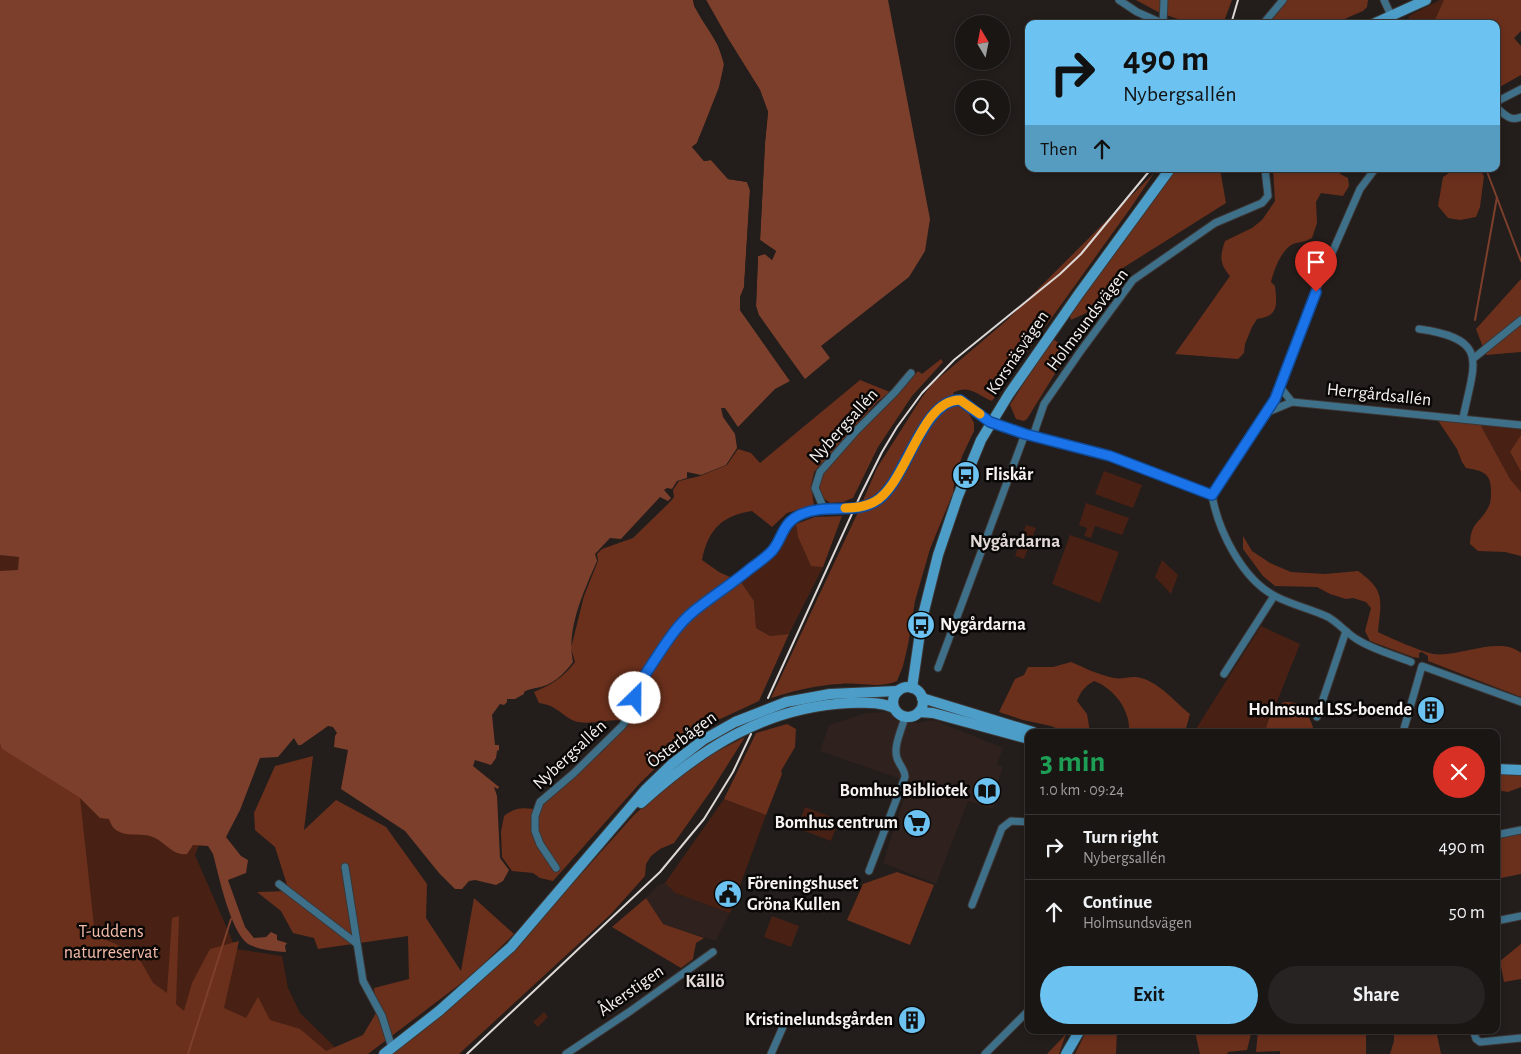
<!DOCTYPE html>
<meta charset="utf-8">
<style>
:root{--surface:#1a1614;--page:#272322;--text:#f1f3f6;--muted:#9f9fa0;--line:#383534;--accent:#6cc3f2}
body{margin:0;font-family:"Alegreya Sans",sans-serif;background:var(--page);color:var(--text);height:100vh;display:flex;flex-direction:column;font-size:19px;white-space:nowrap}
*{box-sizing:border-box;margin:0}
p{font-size:16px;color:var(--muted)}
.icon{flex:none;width:28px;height:28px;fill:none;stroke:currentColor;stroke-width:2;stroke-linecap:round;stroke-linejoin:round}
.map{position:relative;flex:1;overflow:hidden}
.details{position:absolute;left:1025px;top:729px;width:475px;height:305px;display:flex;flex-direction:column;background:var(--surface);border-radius:10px;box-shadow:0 2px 8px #0003,0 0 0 1px var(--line)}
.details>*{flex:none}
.guide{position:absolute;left:1025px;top:20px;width:475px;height:152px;border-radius:10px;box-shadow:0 2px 8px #0003,0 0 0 1px var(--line);background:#6cc3f2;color:#111;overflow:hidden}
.needle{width:32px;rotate:350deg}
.tools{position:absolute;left:955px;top:15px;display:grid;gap:10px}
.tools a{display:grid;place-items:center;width:55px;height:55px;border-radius:50%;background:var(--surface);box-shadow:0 2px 8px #0003,0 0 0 1px var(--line);font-size:25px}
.pin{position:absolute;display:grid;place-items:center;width:42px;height:42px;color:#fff;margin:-51px -21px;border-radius:50% 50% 50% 0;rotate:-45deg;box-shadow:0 0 5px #0007}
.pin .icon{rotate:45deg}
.me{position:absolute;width:55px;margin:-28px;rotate:23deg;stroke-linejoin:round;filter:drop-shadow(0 0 4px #0008)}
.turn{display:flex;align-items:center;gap:18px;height:105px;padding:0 15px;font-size:22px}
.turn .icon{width:65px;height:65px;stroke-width:2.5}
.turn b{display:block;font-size:35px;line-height:42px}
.then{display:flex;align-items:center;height:48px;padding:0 15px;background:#0003;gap:10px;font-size:19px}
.round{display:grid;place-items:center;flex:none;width:52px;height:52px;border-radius:26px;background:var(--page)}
.head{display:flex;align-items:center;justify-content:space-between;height:85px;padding:0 15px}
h1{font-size:30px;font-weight:700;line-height:38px;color:#1e9e55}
.button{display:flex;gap:10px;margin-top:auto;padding:10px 15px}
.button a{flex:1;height:58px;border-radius:30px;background:var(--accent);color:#111;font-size:20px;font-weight:700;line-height:58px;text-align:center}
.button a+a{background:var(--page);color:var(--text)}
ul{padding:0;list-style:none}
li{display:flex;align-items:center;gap:15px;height:65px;padding:0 15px;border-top:1px solid var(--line)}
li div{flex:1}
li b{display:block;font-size:19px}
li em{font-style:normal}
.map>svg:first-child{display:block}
.built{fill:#2f221e}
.green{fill:#482114}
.forest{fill:#6b301c}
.water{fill:#7c3f2b}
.pier{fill:#231d1b}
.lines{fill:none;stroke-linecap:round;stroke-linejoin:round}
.stream{stroke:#7c3f2b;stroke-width:2}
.street-casing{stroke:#3c3735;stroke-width:9}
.secondary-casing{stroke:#3c3735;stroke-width:12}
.street{stroke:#3f708a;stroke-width:7}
.secondary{stroke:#4c9ec9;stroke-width:10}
.rail{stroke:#ddd8d6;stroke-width:2}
.route-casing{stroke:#114b97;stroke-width:12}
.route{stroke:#1a73e8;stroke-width:9}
.slow{stroke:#f59e0b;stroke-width:9}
.labels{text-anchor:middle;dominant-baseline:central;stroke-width:5;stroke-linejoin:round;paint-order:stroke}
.street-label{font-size:18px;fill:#f7f3f1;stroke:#0a0807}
.poi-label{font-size:18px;font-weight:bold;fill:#f7f3f1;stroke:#0a0807;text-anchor:end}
.park-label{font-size:18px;fill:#f6bcaa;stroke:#0a0807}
.neighbourhood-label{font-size:19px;font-weight:bold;fill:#e3dad7;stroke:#0a0807}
</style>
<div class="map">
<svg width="1521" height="1054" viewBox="0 0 1521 1054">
<rect width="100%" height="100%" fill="#231d1b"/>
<g class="built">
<path d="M888 712 897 719 917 723 934 720 1003 748 997 764 1003 767 996 787 1000 789 993 809 968 801 936 884 883 863 909 782 820 751 829 725 866 713Z"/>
<path d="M665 883 675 893 730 913 716 941 663 924 646 898 658 885Z"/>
</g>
<g class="green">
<path d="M1440 0H1444L1443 3 1433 24H1407L1409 16Z"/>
<path d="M1480 424 1521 427V435L1510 453 1521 472V493L1510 479Z"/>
<path d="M1104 471 1142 485 1133 508 1095 494Z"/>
<path d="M1086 503 1129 518 1122 535 1095 526 1091 538 1084 536 1087 528 1079 525Z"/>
<path d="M796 524 798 537 811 565 823 567 789 634 770 636 756 628 754 601 741 582 776 553 785 538Z"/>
<path d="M1026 525 1036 528 1024 559 1015 556Z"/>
<path d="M0 531 42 532 207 826 195 855 236 949 282 956 288 988 300 1013 342 1054H0Z"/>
<path d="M1070 535 1119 552 1100 603 1052 584Z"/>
<path d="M1162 560 1178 575 1171 594 1155 577Z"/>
<path d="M1261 626 1300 644 1274 709 1269 716 1265 732H1194Z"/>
<path d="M724 799 766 815 730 913 675 893 665 883Z"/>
<path d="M805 807 839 820 831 841 797 828Z"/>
<path d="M772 916 799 926 791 947 764 937Z"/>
<path d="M544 1012 548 1017 538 1027 533 1022Z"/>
</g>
<g class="forest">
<path d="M1136 0H1232L1223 24H1193L1160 13Z"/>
<path d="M1287 0H1368L1367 7 1363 11 1333 24H1267L1280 7Z"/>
<path d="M1444 0H1521V31L1514 38 1521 46V75L1496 89V24H1433Z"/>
<path d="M1174 169H1220L1226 203 1118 271 1088 312 1071 320 1070 316 1106 262Z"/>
<path d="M1273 169H1341L1340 174 1348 178 1349 186 1343 196 1321 193 1316 202 1317 223 1312 238C1306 242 1299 242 1293 244 1281 250 1274 270 1271 282L1275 286C1277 305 1279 316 1257 319L1252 327 1245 344 1244 353 1238 359 1175 354 1230 276C1219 263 1220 256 1225 241L1252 228 1262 220 1275 201Z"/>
<path d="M1455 169 1480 170 1484 176 1480 207 1476 217 1460 220 1448 218 1438 206 1443 177Z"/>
<path d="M1154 173 1132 206 992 401C977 395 969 384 953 393L956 403 967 410 974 423V431L963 454 955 476 953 493 930 549 915 601 908 645 903 666 897 681C879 689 859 682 840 684 817 685 793 691 771 698L858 512 877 468 922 397 933 383 1006 321Z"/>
<path d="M1521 279V352L1486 355 1476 329Z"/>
<path d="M1052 338 1069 351 1027 419 1024 421 1016 419 1010 405Z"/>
<path d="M941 359 943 362 912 396 878 447 853 498 843 502 830 503 822 497 819 487 822 474 855 435 897 393H899L918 371 922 374Z"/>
<path d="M860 380 890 392 877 402 814 472 811 486 814 505 787 513 772 527 752 511C721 516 708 530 702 560L719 572 741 582 754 601 756 628 770 636 789 634 759 701 716 721 684 741 641 782 553 881 540 878 533 873 512 871 502 857 501 832 504 816C517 806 525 808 540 810L544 802 604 750 629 722C613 717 596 725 578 722 568 720 562 712 554 708 550 705 544 704 539 703L534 692C551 685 564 677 575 662L571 648 584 596 598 561 597 554 602 549 633 538 670 502 674 497 673 490 679 481 700 476 727 465 738 449 751 453 760 463Z"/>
<path d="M1437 419 1480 424 1510 479 1521 492V556L1505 552 1478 551 1470 544C1471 521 1480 524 1489 506 1491 502 1491 496 1491 491 1491 472 1482 471 1466 468L1462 462 1457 449Z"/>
<path d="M1521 435V472L1510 452Z"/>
<path d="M842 516 823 567 811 566 798 537 796 524 815 517Z"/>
<path d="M1243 536 1252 551 1270 563 1291 572 1325 574 1358 571C1386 591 1381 600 1378 632 1390 638 1420 651 1433 654 1457 658 1500 635 1521 653V697L1428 661V656L1422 652 1419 653V658L1413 657 1370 641 1365 631 1371 608 1366 602 1353 598 1346 599 1330 594 1317 587 1275 586 1263 576 1243 549Z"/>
<path d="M1071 662C1085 668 1099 675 1114 678 1123 680 1131 675 1141 678 1160 683 1175 702 1190 714L1185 732H1129C1131 711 1114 688 1094 681 1085 686 1081 691 1077 701L1087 714 1090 732H1065L1051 726 1023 720 999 712 1015 679 1024 675 1028 667H1053Z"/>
<path d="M1284 702C1288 702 1293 702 1297 704 1306 707 1313 724 1314 732H1265C1269 717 1270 711 1284 702Z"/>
<path d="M787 724 796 729 795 747 781 771 782 774 766 815 724 799 756 733Z"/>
<path d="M745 737 713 788 674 843 660 849 651 856 646 864 645 876 611 914 459 1054H390L566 891 634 815 669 783 708 756Z"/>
<path d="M0 743 2 749 80 798 95 935 136 953 153 983 167 993 172 918 179 916 176 1004 184 1011 192 983 210 949 239 941 224 1008 246 1018 258 997 270 1020 300 1029 326 1051 363 1035 376 1013 374 988 409 979 408 936 318 949 314 938 293 933 281 911 257 892 289 891 275 847 255 830 254 813 275 766 313 756 304 830 336 800 386 827 427 884 426 918 461 971 474 898 514 934 472 975 368 1054H0Z"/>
<path d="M1496 772 1521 773V787L1508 792 1496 790Z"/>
<path d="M1521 833V874L1496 879V839Z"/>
<path d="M897 872 934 885 910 945 847 920 863 884Z"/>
<path d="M646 898 663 924 704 938 696 943 693 959 681 968 612 927Z"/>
<path d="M1521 944V979L1504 982 1500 961Z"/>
<path d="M1087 1030H1117L1116 1054H1075Z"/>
<path d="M1191 1030H1252L1247 1050 1228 1052 1227 1054H1200L1195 1032Z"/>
<path d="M1258 1030H1364L1366 1034V1054H1280V1051L1256 1052Z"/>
<path d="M1394 1030H1436L1441 1054H1390L1394 1041Z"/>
<path d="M1066 1034 1059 1054H1047Z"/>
</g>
<g class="water">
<path d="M0 0H693C696 15 710 29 717 44 720 50 724 60 724 66 722 90 706 120 697 143L692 147 704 161 711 160 728 179 747 182 750 190 744 288 740 297V310L790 381 775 389 738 427 725 408H721L723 417 735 434 737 448 726 465 701 475 687 472V478L677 481 672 489 667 488 664 490 671 498 668 501 660 497 621 539 610 538 595 554 597 561C584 591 566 629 573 662 564 674 552 686 536 688 531 689 529 689 524 692V694L515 699H507V702L504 705 500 704 492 715 495 745H499V750L497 751 496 758 491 765 475 760 473 766 499 787 498 789 494 787 497 796 500 858 509 870 503 881 496 885 475 880 469 881 462 889H455L439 873 405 831 341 789 348 750 334 747 335 736 337 733 333 727 328 726 301 745H298L294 738 278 757 260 758 240 810 226 837 241 856 248 860 246 873 228 880 245 927 254 938 266 937 271 932 277 935V940L287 943 285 946 286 952C274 951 259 950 248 944 230 931 219 876 213 854L208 846 193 845 187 854C173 856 165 842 153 837 143 833 128 836 122 833 114 830 112 827 109 819L100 818 80 798 2 749 0 743V571L18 570 19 557 0 555Z"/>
<path d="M706 0H888L930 219 925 251 909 277 821 346 830 358 805 379 758 315 756 306 758 256 765 254 772 260 776 251 760 240 765 143 768 112 760 90 727 37Z"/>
</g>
<g class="pier">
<path d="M693 0H695L696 5 720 43 727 64 721 88 699 144 695 147 705 158H713L729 177 748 180 752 189 747 288 742 298V309L792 380 790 381 740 310V297L744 287 750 190 747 182 728 179 711 160 704 161 692 147 697 143 719 87 724 64 718 45 694 6Z"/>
<path d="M704 0H706L727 37 760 90 768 112 765 143 760 240 776 251 772 260 765 254 758 256 756 306 759 315 800 373 798 375 756 317 754 306 756 255 765 252 771 256 773 252 758 240 762 143 766 112 757 91 725 38Z"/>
</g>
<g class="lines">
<g class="stream">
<path d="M1486 169 1521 261"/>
<path d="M1475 320 1497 197"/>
<path d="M188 1054 231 919"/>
</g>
<g class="street-casing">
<g id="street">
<path d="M1119 0 1137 12 1164 24"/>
<path d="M1384 0 1395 24"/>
<path d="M1163 23 1164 0"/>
<path d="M1263 24 1283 0"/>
<path d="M1496 102 1521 89"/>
<path d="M1496 107C1504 114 1510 122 1521 117"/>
<path d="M1375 169 1360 189 1318 285 1275 399 1212 495C1218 530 1242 579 1275 596 1292 605 1311 609 1328 617 1339 623 1347 634 1358 640 1374 650 1394 655 1411 662"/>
<path d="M1419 329C1491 339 1474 363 1463 418"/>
<path d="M1474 358 1521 320"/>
<path d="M911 373 895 392 857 430 820 472 815 488 824 509C841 508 860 511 875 502 905 484 911 432 940 409 943 406 947 402 952 401 966 396 979 416 990 422 993 424 997 425 1000 426 1036 438 1074 445 1110 456 1144 467 1178 482 1212 495"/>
<path d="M1292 402 1521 425"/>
<path d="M1268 412 1292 402 1280 387"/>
<path d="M1033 436 1044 404 1080 352 1133 280 1215 223 1262 203 1268 196 1265 169"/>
<path d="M938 668 1025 434"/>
<path d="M1224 674 1274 596"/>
<path d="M1317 717 1346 631"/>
<path d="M1403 732 1422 666 1521 702"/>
<path d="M1496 835 1521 830"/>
<path d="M345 867 363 981 382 1016 392 1048"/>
<path d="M556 868 540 844 535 831V816L540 802 574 773 622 726 631 713 639 683 680 624 693 612 773 551 787 525 796 517 811 511 824 509"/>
<path d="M869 871 905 777C905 769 899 765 897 758 893 746 902 729 905 717"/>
<path d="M279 884 356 943"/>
<path d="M972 905 1002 828 1011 821 1029 822"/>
<path d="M1496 921 1521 916"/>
<path d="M1473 1030 1476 1039 1480 1042 1521 1038"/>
<path d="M566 1054 629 1012 713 952"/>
<path d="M771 1054 786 1020"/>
<path d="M985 1054 1029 1010"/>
</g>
</g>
<g class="secondary-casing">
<g id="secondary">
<path d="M1373 24 1426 0"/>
<circle cx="908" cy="702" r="15"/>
<path d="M912 688 922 619 938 555 958 496 981 440 1009 394 1078 295 1170 169"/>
<path d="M922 698 1033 732"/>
<path d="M919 712 933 713 1029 739"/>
<path d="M1496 769 1521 770"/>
<path d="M641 803C702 748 765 707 849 703 864 703 879 701 894 708"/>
<path d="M384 1054 439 1011 511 947 646 789 672 764 703 740 735 722 786 702 830 694 898 691"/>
<path d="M1066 1054 1080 1030"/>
</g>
</g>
<use href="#street" class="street"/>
<use href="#secondary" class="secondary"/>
<g class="rail">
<path d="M1231 24 1238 0"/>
<path d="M768 698 861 494 882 452 897 427 922 393 954 360 1060 274 1081 254 1151 169"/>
<path d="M467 1054 660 872 704 819 733 772 751 734"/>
</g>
</g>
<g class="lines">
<g class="route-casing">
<path id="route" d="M635 698C640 681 645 675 654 661 666 643 677 625 694 611 713 596 733 583 751 568 758 563 766 557 772 551 783 538 782 522 802 514 827 503 857 516 879 499 906 479 923 399 960 400L990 422 1025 434 1110 456 1212 495 1275 399 1316 292"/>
</g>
<use href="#route" class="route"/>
<path class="slow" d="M845 508C855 508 865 507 874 502 907 485 920 399 960 400L980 414"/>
</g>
<defs>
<g id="bus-disc" transform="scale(1.4375)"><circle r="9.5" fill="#6cc3f2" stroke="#0a0807"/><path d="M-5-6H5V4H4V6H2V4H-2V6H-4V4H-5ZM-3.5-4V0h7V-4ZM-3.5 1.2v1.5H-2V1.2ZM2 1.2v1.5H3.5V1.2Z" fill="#111"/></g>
<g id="building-disc" transform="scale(1.4375)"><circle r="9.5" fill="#6cc3f2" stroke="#0a0807"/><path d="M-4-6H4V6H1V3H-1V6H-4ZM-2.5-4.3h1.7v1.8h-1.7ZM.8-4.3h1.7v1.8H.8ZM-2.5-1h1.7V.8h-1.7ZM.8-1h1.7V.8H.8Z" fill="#111"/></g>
<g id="library-disc" transform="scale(1.4375)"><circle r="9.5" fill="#6cc3f2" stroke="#0a0807"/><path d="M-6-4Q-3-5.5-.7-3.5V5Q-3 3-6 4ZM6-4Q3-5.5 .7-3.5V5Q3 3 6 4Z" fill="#111"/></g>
<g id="supermarket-disc" transform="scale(1.4375)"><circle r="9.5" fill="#6cc3f2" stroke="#0a0807"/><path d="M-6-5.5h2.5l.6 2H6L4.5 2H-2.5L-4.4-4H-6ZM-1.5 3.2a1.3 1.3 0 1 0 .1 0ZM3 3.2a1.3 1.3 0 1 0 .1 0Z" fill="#111"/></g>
<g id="civic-disc" transform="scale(1.4375)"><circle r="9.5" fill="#6cc3f2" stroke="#0a0807"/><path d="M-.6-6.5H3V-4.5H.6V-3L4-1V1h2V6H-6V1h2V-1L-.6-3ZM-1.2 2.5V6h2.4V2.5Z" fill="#111"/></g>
</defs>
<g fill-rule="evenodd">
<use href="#bus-disc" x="966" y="475"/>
<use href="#bus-disc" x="921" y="625"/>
<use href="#building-disc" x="1431" y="710"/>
<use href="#library-disc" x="987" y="791"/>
<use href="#supermarket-disc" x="917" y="823"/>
<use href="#civic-disc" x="728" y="894"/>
<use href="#building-disc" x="912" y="1020"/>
</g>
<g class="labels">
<g class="street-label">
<text transform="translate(1088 320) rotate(-53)">Holmsundsvägen</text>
<text transform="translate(1018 353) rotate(-56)">Korsnäsvägen</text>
<text transform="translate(1379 395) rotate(6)">Herrgårdsallén</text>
<text transform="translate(844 426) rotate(-48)">Nybergsallén</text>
<text transform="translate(682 740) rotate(-37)">Österbågen</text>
<text transform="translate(570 755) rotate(-43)">Nybergsallén</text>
<text transform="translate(631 991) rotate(-35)">Åkerstigen</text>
</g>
<g class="poi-label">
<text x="985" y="475" text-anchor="start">Fliskär</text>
<text x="940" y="625" text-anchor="start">Nygårdarna</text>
<text x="1412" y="710">Holmsund LSS-boende</text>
<text x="968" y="791">Bomhus Bibliotek</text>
<text x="898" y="823">Bomhus centrum</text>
<text x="747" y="884" text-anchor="start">Föreningshuset<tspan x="747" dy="21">Gröna Kullen</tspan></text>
<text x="893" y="1020">Kristinelundsgården</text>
</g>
<g class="park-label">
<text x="111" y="932">T-uddens<tspan x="111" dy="21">naturreservat</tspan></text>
</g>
<g class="neighbourhood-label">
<text x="1015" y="541">Nygårdarna</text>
<text x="705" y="981">Källö</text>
</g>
</g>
</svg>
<div class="tools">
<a><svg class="needle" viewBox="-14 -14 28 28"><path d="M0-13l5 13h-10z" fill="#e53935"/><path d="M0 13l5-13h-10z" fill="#9f9fa0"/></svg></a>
<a><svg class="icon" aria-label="search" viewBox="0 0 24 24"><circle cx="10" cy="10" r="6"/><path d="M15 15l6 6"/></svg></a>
</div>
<div class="pin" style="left:1316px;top:292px;background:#d93025"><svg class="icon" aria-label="arrive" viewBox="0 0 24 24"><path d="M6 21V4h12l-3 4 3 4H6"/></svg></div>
<svg class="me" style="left:635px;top:698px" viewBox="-20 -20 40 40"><circle r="19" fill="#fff"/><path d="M0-13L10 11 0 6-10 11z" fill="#1a73e8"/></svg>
<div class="guide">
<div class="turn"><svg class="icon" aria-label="right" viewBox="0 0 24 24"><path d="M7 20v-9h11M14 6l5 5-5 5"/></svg><div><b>490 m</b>Nybergsallén</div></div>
<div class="then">Then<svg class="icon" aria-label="ahead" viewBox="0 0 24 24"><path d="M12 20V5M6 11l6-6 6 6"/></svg></div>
</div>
<section class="details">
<div class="head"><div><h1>3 min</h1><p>1.0 km · 09:24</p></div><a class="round" style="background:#d93025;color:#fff"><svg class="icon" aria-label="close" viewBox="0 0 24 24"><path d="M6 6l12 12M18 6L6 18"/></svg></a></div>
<ul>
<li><svg class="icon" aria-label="right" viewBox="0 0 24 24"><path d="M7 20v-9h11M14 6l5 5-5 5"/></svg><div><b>Turn right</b><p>Nybergsallén</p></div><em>490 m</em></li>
<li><svg class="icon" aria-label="ahead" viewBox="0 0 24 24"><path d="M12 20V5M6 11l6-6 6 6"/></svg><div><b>Continue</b><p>Holmsundsvägen</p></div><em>50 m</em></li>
</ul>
<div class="button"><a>Exit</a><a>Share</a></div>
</section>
</div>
